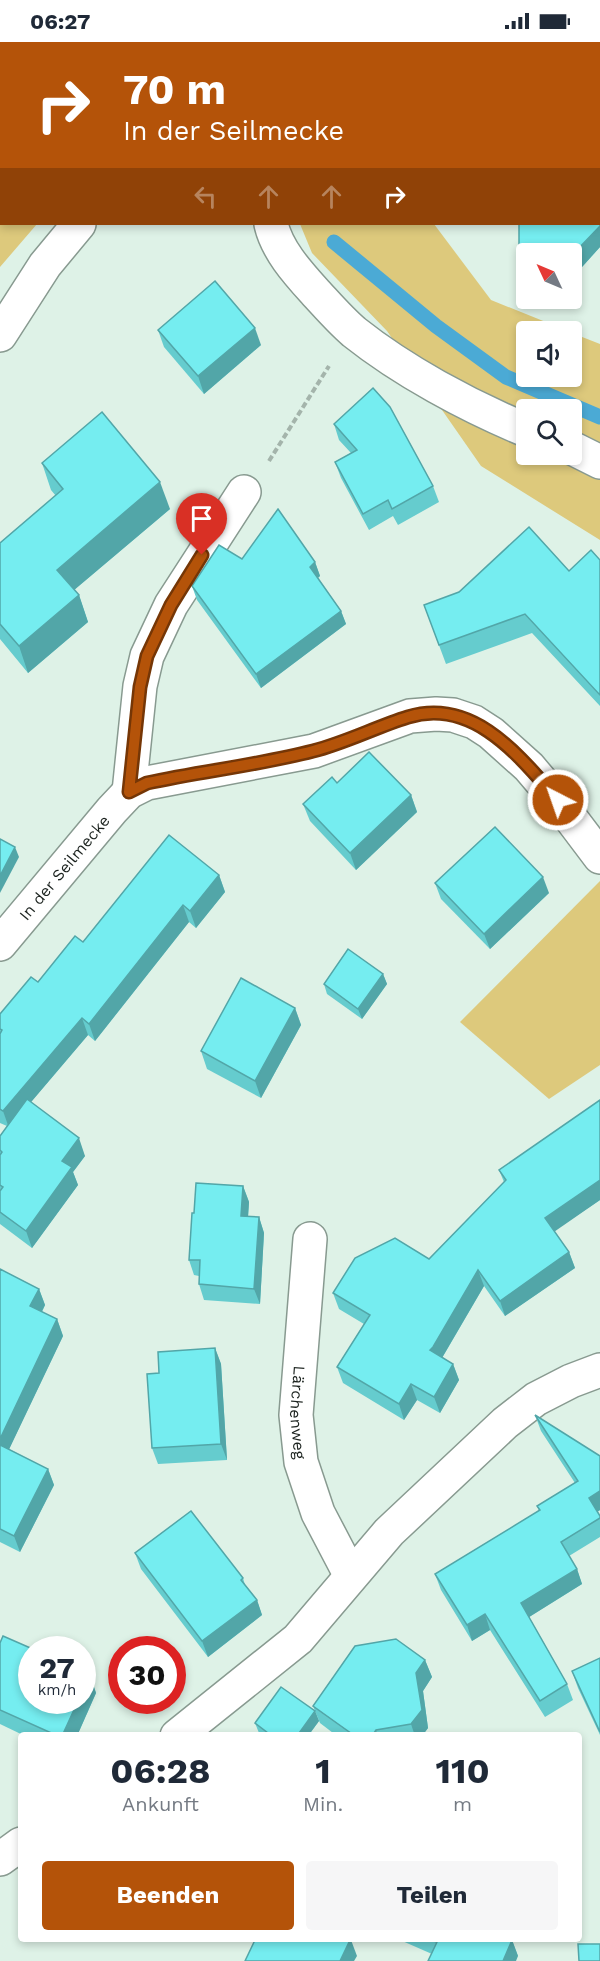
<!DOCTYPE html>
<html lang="de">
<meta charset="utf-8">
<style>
:root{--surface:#fff;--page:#f6f6f7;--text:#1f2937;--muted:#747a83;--accent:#b45309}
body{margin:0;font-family:"Work Sans",sans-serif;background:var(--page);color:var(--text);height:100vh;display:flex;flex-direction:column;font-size:22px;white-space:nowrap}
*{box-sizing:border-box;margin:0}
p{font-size:20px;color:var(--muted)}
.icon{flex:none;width:33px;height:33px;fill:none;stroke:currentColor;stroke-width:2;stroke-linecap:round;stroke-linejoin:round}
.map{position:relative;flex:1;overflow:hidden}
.details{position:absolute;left:18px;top:1690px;width:564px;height:210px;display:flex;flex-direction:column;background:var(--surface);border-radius:6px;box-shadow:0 3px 9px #0003}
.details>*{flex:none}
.hud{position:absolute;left:0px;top:0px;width:600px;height:183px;box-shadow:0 3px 9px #0003;background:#b45309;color:#fff;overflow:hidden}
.needle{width:39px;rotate:314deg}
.controls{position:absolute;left:516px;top:201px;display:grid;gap:12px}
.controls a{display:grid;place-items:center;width:66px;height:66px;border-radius:6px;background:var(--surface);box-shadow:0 3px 9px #0003;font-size:30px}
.speed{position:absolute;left:18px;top:1594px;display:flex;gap:12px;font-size:30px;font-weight:700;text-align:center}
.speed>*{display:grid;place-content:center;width:78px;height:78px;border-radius:50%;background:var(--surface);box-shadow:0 3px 9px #0003;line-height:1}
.speed small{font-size:15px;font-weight:400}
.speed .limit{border:9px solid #d22;background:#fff;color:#111}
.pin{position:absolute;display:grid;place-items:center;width:51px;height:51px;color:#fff;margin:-62px -26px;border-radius:50% 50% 50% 0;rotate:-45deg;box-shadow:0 0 6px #0007}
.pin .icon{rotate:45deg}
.me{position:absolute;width:66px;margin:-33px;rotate:319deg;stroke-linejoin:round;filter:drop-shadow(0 0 4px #0008)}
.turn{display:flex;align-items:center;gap:21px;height:126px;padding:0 24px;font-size:27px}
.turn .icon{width:78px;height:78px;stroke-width:2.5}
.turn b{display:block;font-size:42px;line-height:51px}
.lanes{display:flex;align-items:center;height:57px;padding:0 24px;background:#0003;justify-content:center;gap:30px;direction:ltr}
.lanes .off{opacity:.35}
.eta{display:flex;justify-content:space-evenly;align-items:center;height:102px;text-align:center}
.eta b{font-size:36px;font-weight:700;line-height:42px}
.action{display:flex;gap:12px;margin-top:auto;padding:12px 24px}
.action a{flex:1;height:69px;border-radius:6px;background:var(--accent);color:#fff;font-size:24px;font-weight:700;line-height:69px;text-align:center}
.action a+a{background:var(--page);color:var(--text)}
.status{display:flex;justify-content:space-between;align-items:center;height:42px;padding:0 30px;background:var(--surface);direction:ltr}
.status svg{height:16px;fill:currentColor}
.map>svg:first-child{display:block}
.green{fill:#ddc97c;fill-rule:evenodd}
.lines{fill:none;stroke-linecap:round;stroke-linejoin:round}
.stream{stroke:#4baad5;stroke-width:15}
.minor-casing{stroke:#889a90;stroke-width:36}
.path{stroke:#a4b4ab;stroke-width:4;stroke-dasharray:6 3;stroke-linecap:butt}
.minor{stroke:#fff;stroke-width:33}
.wall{fill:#65ccce}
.shaded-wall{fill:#52a6a8}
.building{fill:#75edf0;stroke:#52a6a8;stroke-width:1.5}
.route-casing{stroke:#753606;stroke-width:15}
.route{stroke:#b45309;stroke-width:10}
.labels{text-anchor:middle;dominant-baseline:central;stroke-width:4.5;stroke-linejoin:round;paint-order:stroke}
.street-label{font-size:16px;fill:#1c231f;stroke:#ebfff5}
</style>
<div class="status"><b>06:27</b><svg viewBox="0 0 49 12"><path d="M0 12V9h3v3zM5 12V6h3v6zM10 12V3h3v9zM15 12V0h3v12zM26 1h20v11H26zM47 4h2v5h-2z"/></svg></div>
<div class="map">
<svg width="600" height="1919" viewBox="0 0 600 1919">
<rect width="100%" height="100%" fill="#def2e7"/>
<g class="green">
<path d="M0 0H192L2 2V182H37L0 225Z"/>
<path d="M300 182H434L491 258 568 289 526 290V334H572V291L600 302V498L481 424 387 289 312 211ZM526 368H572V412H526Z"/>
<path d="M600 839V1023L549 1057 460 980Z"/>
</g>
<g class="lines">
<g class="stream">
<path d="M0 48 2 49"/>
<path d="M334 200 436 284 506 335 600 375"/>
</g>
<g class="minor-casing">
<g id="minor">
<path d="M225 2 226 0"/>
<path d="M585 2 587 0"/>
<path d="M271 182C277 208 297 230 315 250 328 264 340 278 354 290 403 329 468 364 526 388"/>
<path d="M0 293 45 223 79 182"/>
<path d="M572 406 600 420"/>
<path d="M129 750 140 644 147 614 171 563 244 450"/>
<path id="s1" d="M0 902 112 768 129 750 147 741 314 709 410 674 436 672 453 673 474 680 491 691 529 725 557 758 600 815"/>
<path id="s2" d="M310 1197 296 1373 301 1420 318 1471 351 1534"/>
<path d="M177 1694 298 1597 389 1490 505 1381 536 1357 571 1339 600 1328"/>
<path d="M0 1817 21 1802"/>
</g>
</g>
<g class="path">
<path d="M353 0V2"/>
<path d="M322 2 323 0"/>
<path d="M394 2 396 0"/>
<path d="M0 75 2 76"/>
<path d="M269 419 329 324"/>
</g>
<use href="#minor" class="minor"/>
</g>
<g class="wall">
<path d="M600 91V205L582 225H572V212H526V227H525L519 212Z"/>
<path d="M158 288 261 303 204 352 164 305Z"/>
<path d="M334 382 433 444 439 460 398 483 393 474 369 488 341 436 335 420 351 411 339 398Z"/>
<path d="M42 421 170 467 74 548 79 553 88 580 28 631 0 597V501L56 454 51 448Z"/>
<path d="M242 517 315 520 320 534 318 536 341 569 346 582 261 646 197 558 192 544Z"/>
<path d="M600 518V664L532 591 446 622 424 563 569 529Z"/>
<path d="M337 741 411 753 417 770 356 828 310 779 303 762Z"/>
<path d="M219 833 225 850 196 886 189 880 95 999 88 993 31 1060 85 1114 73 1130 78 1143 32 1206 0 1182V1094L7 1084 0 1081V972L38 940 83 900Z"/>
<path d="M435 841 549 851 490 907 441 857Z"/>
<path d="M383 932 387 942 362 977 327 952 324 942Z"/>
<path d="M295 966 301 983 261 1056 207 1027 201 1009Z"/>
<path d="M600 1058V1158L554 1189 569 1210 575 1226 505 1274 484 1244 442 1316 453 1322 459 1338 440 1371 417 1358 404 1378 343 1341 337 1325 364 1282 339 1267 333 1251 429 1217 504 1140 499 1128Z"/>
<path d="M243 1144 249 1160 248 1175H259L264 1191 260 1262 204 1258 199 1242V1234L194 1233 189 1218 194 1171Z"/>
<path d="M0 1227 39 1247 45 1263 42 1270 57 1277 63 1294 9 1407 48 1427 54 1443 20 1510 0 1500Z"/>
<path d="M215 1306 221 1322 227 1418 158 1422 152 1406 159 1331Z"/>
<path d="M535 1373 600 1414V1468L597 1470 600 1476V1495L569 1514 577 1527 582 1542 529 1575 567 1642 573 1658 545 1675 490 1588 472 1599 441 1548 435 1532 539 1469 537 1464 575 1441 541 1389Z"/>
<path d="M135 1511 243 1536 245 1543 257 1558 262 1573 208 1615 141 1527Z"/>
<path d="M0 1601 90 1633 96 1651 77 1694H25L0 1682Z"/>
<path d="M600 1616V1693L578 1646 572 1629Z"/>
<path d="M425 1618 432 1635 423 1649 428 1686 422 1694H337L320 1681 313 1664Z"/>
<path d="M315 1669 319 1679 308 1694H262L259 1691 255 1681Z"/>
<path d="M400 1898H512L518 1914 432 1912Z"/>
</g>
<g class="shaded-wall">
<path d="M600 184V205L582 225 576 209Z"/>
<path d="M255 286 261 303 204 352 198 334Z"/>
<path d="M160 440 170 467 67 554 57 528Z"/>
<path d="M315 520 320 534 315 538 310 525Z"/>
<path d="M79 553 88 580 28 631 19 604Z"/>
<path d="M341 569 346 582 261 646 256 632Z"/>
<path d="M411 753 417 770 356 828 350 811Z"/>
<path d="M15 805 19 815 0 851V834Z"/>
<path d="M219 833 225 850 196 886 190 869Z"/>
<path d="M543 835 549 851 490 907 484 892Z"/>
<path d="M183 863 189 880 95 999 89 982Z"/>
<path d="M383 932 387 942 362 977 358 967Z"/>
<path d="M295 966 301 983 261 1056 255 1039Z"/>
<path d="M82 976 88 993 9 1086 3 1069Z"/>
<path d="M79 1096 85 1114 73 1130 78 1143 32 1206 26 1189 62 1119Z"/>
<path d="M600 1138V1158L551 1192 545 1176Z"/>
<path d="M243 1144 249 1160 247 1190 241 1174Z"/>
<path d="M259 1175 264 1191 260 1262 254 1247Z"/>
<path d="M569 1210 575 1226 505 1274 500 1259Z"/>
<path d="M478 1228 484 1244 439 1321 430 1308Z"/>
<path d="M39 1247 45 1263 36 1281 30 1264Z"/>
<path d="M57 1277 63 1294 4 1418 0 1407V1397Z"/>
<path d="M215 1306 221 1322 227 1418 221 1402Z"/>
<path d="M453 1322 459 1338 440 1371 434 1355Z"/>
<path d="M411 1342 417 1358 404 1378 399 1362Z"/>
<path d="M48 1427 54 1443 20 1510 14 1494Z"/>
<path d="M600 1449V1468L594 1472 589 1456Z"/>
<path d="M577 1527 582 1542 526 1577 521 1561Z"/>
<path d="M257 1558 262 1573 208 1615 202 1599Z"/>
<path d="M485 1572 490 1588 472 1599 467 1583Z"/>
<path d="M425 1618 432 1635 423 1649 428 1686 422 1694H415L411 1682 416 1631Z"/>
<path d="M90 1633 96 1651 77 1694H62L78 1659H82V1650Z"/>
<path d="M315 1669 319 1679 308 1694H297Z"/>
<path d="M376 1688 378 1694H372Z"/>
<path d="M350 1898H351L357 1914 354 1919H340Z"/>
<path d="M512 1898 518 1914 516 1919H503Z"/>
</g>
<g class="building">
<path d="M600 91V184L576 209 519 212V182H598V92Z"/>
<path d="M215 239 255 286 198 334 158 288Z"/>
<path d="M373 346 390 365 433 444 392 467 388 458 363 472 335 420 357 408 334 382Z"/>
<path d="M102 370 160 440 57 528 79 553 19 604 0 582V501L63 447 42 421Z"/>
<path d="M278 467 315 520 310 525 341 569 256 632 192 544 219 503 242 517Z"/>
<path d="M529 485 569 529 591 508 600 518V653L525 572 439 603 424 563 459 550Z"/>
<path d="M369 710 411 753 350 811 303 762 332 735 337 741Z"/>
<path d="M495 785 543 835 484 892 435 841Z"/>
<path d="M169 793 219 833 190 869 183 863 89 982 82 976 3 1069 0 1067V992L2 988 0 987V972L31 935 38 940 75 894 83 900Z"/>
<path d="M0 797 15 805 0 834Z"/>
<path d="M348 907 383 932 358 967 324 942Z"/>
<path d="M241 936 295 966 255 1039 201 1009Z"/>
<path d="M27 1057 79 1096 62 1119 72 1125 26 1189 0 1170V1149L3 1145 0 1143V1113L2 1110 0 1108V1094Z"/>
<path d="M600 1058V1138L545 1176 569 1210 500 1259 478 1228 433 1305 430 1308 453 1322 434 1355 411 1342 399 1362 337 1325 370 1273 333 1251 355 1216 395 1196 429 1217 506 1138 499 1128Z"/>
<path d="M196 1141 243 1144 241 1174 259 1175 254 1247 199 1242 200 1218H189L192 1171H194Z"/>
<path d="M0 1227 39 1247 30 1264 57 1277 0 1397Z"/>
<path d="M215 1306 221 1402 152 1406 147 1332 159 1331 158 1310Z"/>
<path d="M535 1373 600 1414V1449L589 1456 600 1474V1476L561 1500 577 1527 521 1561 567 1642 540 1659 485 1572 467 1583 435 1532 540 1468 537 1464 578 1439Z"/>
<path d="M0 1403 48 1427 14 1494 0 1487Z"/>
<path d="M191 1469 243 1536 241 1538 257 1558 202 1599 135 1511Z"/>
<path d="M3 1594 35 1608H32V1659H78L62 1694H58L0 1668V1601Z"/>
<path d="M396 1597 425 1618 416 1631 422 1668 411 1682 376 1688 372 1694H355L313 1664 355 1604Z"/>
<path d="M600 1616V1690L572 1629Z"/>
<path d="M82 1630 90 1633 82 1650Z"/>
<path d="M281 1645 315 1669 297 1694H272L255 1681Z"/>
<path d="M255 1898H350L340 1919H245Z"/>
<path d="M430 1898H462L458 1899 512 1898 503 1919H428L437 1900Z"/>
<path d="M578 1902H600V1919H579Z"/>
</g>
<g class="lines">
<g class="route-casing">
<path id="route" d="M202 513 171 563 147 614 140 645 129 750 147 741C202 729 259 723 313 709 345 701 376 685 408 675 474 655 520 715 558 758"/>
</g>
<use href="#route" class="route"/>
</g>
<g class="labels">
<g class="street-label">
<text stroke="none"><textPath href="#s1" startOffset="100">In der Seilmecke</textPath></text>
<text stroke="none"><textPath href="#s2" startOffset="174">Lärchenweg</textPath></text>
</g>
</g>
</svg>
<div class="controls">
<a><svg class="needle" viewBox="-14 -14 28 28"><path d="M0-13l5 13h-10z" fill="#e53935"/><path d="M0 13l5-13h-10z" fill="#747a83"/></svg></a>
<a><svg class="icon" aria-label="sound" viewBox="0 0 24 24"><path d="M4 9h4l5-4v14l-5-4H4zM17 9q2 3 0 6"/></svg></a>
<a><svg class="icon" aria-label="search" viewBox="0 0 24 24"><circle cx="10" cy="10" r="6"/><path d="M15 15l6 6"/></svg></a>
</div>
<div class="speed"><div>27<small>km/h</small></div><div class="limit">30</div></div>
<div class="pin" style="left:202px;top:513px;background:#d93025"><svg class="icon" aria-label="arrive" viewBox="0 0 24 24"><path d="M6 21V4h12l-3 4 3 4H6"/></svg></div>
<svg class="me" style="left:558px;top:758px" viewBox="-20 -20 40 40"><circle r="17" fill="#b45309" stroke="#fff" stroke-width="3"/><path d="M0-11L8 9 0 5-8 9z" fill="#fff"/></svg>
<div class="hud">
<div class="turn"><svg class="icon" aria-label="right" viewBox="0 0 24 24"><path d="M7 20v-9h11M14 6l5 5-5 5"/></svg><div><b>70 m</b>In der Seilmecke</div></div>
<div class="lanes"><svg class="icon off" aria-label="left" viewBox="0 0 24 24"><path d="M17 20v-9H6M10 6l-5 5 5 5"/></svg><svg class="icon off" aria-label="ahead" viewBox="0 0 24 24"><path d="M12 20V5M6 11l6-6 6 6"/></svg><svg class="icon off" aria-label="ahead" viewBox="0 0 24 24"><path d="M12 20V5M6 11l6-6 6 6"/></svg><svg class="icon" aria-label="right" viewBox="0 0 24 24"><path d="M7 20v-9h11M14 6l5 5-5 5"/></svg></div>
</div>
<section class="details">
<div class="eta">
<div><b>06:28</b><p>Ankunft</p></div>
<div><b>1</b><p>Min.</p></div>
<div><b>110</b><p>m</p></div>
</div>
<div class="action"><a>Beenden</a><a>Teilen</a></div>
</section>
</div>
